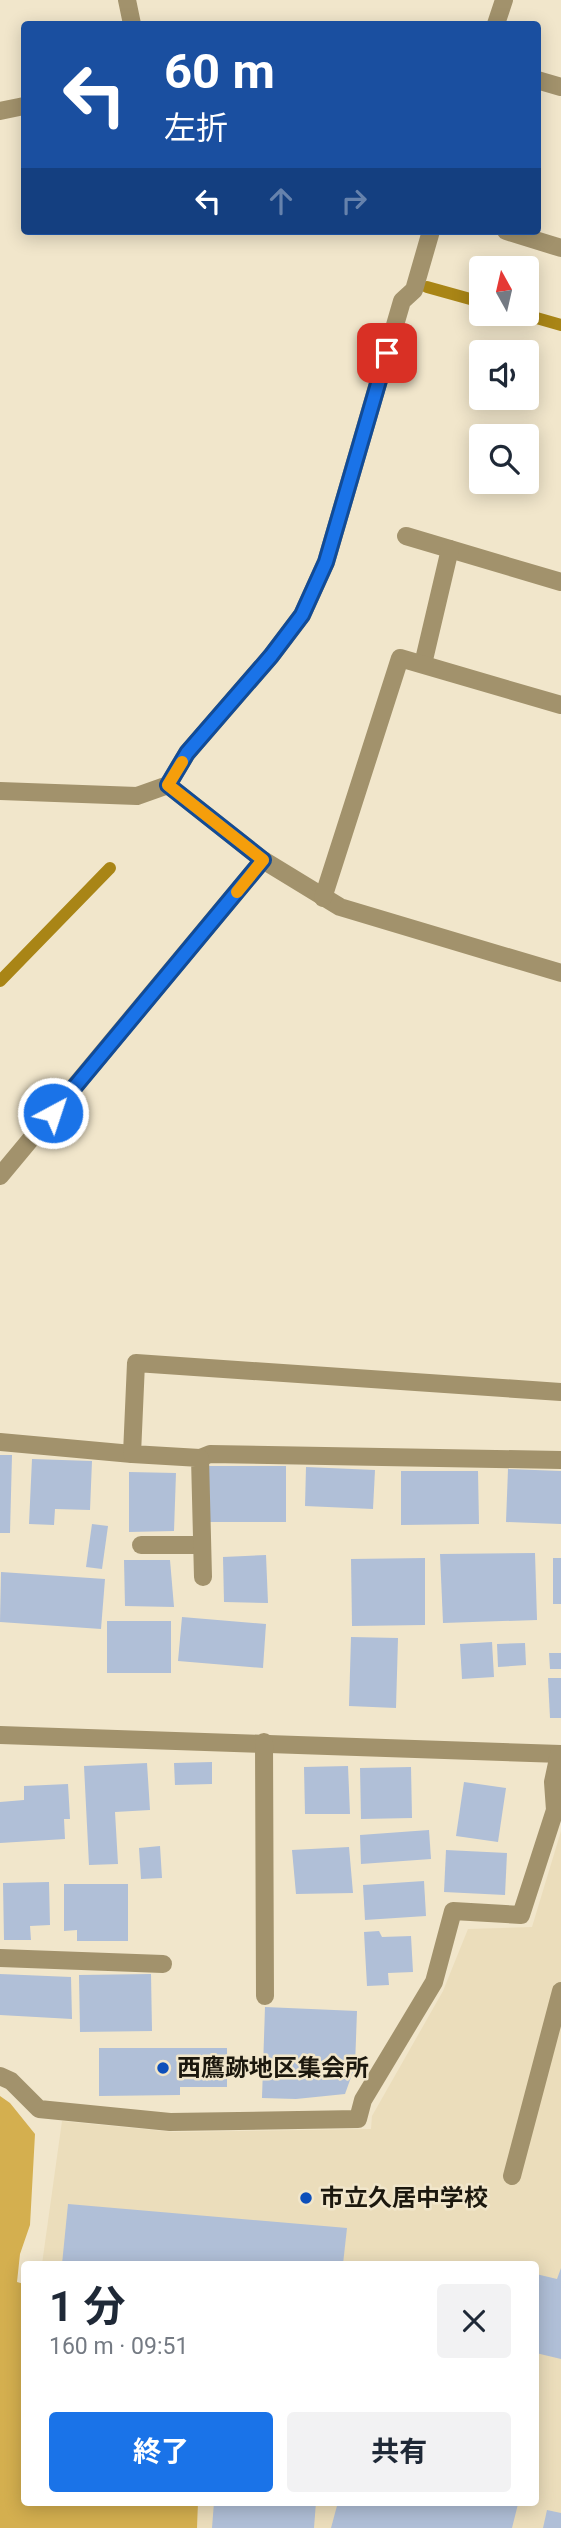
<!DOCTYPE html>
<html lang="ja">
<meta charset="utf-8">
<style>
:root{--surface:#fff;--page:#f2f2f3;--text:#1f2937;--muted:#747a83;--accent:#1a73e8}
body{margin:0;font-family:Roboto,"Noto Sans JP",sans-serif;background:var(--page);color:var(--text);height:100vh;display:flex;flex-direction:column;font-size:26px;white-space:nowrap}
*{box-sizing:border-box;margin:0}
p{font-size:23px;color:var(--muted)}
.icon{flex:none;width:38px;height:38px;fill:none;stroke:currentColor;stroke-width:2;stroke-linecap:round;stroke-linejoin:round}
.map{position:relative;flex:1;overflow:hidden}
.details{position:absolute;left:21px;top:2261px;width:518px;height:245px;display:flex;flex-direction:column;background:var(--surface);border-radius:7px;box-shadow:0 4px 18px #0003}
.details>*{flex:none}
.guide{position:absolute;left:21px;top:21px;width:520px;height:214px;border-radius:7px;box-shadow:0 4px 18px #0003;background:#1a4fa0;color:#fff;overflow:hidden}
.needle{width:46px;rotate:352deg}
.controls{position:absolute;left:469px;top:256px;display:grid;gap:14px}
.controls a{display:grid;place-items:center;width:70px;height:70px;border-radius:7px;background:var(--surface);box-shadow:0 4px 18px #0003;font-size:35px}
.pin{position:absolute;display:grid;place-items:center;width:60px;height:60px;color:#fff;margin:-30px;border-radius:14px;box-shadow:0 4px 10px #0006}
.me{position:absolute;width:77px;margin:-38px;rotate:40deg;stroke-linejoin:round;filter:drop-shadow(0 0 5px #0008)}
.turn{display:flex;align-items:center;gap:24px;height:147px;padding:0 28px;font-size:32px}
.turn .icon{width:91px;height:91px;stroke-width:2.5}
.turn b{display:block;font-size:49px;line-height:60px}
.lanes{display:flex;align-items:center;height:66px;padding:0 28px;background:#0003;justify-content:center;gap:35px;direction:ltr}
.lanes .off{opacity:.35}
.round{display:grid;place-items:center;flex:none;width:74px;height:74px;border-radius:7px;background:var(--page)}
.headline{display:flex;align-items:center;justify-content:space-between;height:119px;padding:0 28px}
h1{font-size:42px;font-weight:700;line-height:52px}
.primary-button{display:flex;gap:14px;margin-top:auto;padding:14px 28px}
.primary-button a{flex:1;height:80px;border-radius:7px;background:var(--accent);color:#fff;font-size:28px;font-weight:700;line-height:80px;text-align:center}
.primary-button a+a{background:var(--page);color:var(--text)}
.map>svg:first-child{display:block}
.built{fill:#ebddbb}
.green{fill:#d4af4f}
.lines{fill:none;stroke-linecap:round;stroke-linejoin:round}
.stream{stroke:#a98516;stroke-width:12}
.building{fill:#b0bfd7}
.service{stroke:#a2926c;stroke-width:18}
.minor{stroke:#a2926c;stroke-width:18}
.route-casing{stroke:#114b97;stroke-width:18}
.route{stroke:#1a73e8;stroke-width:12}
.slow{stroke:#f59e0b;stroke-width:12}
.poi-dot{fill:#0d4fba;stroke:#f1e6cb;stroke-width:2.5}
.labels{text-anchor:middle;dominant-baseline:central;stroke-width:5;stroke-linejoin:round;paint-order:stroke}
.poi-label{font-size:24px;font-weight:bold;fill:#1c180e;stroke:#f1e6cb;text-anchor:start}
</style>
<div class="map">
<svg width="561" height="2528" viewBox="0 0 561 2528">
<rect width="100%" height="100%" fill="#f1e6cb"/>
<path class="built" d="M561 1831V2528H197L198 2503 536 2502V2264H42L62 2121 173 2132 371 2129 372 2116 443 1991 468 1929 532 1927Z"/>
<path class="green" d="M0 2096 10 2103 35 2134 30 2225 20 2254 17 2282 24 2284V2502L198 2503 197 2528H0Z"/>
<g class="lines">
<g class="stream">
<path d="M427 287 481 302"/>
<path d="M519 313 561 325"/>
<path d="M0 981 110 868"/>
</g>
</g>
<g class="building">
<path d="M0 1455H12L10 1533H0Z"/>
<path d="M32 1459 92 1461 90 1510 55 1509 54 1525 29 1524Z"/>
<rect x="209" y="1466" width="77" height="56"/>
<path d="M306 1467 375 1470 373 1509 305 1506Z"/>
<path d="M508 1469 561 1471V1524L506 1522Z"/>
<path d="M401 1471H478L479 1524 401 1525Z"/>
<path d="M129 1472 176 1473 174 1531 129 1532Z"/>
<path d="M92 1524 108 1526 102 1569 86 1567Z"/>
<path d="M535 1553 537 1620 443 1623 440 1554Z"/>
<path d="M266 1555 268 1603 224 1602 223 1557Z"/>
<path d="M425 1558V1625L352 1626 351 1559Z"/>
<rect x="553" y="1558" width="8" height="46"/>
<path d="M124 1560H170L174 1607 125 1606Z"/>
<path d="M1 1572 105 1579 101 1629 0 1622Z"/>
<path d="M182 1617 266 1624 263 1668 178 1661Z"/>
<rect x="107" y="1621" width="64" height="52"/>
<path d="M351 1637 398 1638 396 1708 349 1706Z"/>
<path d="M492 1642 494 1677 462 1679 460 1644Z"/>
<path d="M525 1643 526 1665 498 1667 497 1644Z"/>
<path d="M549 1653H561V1669H550Z"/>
<path d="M548 1678H561V1718H550Z"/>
<path d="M212 1762V1784L175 1785 174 1763Z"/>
<path d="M147 1763 150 1810 115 1812 118 1864 89 1865 84 1766Z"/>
<path d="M348 1766 350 1814H305L304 1767Z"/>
<path d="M411 1767 412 1818 361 1819 360 1768Z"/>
<path d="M464 1782 506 1788 498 1842 456 1836Z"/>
<path d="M68 1784 70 1819H64L65 1839 0 1843V1802L24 1800V1786Z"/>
<path d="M429 1830 431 1859 361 1864 360 1835Z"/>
<path d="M160 1846 162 1878 141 1879 139 1848Z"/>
<path d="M349 1847 353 1893 296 1894 292 1850Z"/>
<path d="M446 1850 507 1853 505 1895 444 1892Z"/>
<path d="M424 1881 426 1916 365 1920 363 1885Z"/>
<path d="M49 1882 50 1925 30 1926 31 1940H4L3 1883Z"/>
<path d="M64 1884H128V1941H77V1930L64 1931Z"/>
<path d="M379 1931 382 1937 411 1936 413 1972 388 1973 389 1985 367 1986 364 1932Z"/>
<path d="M0 1974 71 1977 72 2019 0 2015Z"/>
<path d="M151 1974 152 2031 80 2032 79 1975Z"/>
<path d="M265 2007 357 2011 355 2066 345 2094 296 2099 262 2098Z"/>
<path d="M99 2048H227V2087H180V2095L99 2096Z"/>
<path d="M68 2204 347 2228 343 2264H62Z"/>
<path d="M561 2268V2359L536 2353V2274L557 2279Z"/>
<path d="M214 2502H316L314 2528H212Z"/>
<path d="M338 2502H510L518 2504 512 2528H331Z"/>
<path d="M547 2510 561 2513V2528H543Z"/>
</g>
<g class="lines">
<g class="service">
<path d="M127 0 132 24"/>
<path d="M506 231 561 248"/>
<path d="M406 536 561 582"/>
<path d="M200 1458 210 1454 561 1460"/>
<path d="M512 2176 561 1991"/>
</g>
<g class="minor">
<path d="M496 24 504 0"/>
<path d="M537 80 561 87"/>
<path d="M0 111 24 106"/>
<path d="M423 664 450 549"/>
<path d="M168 785 263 860 340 907 561 973"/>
<path d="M0 791 137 796 168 785 187 753 271 656 302 615 326 562 402 301 414 290 431 231"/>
<path d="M323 898 400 658 561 705"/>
<path d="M0 1176 263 860"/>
<path d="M0 1442 132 1454"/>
<path d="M141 1545H202"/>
<path d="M203 1577 200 1458 132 1454 136 1363 561 1392"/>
<path d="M0 1735 561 1754"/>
<path d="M264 1742 265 1996"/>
<path d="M0 1958 163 1964"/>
<path d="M0 2076 11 2081 39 2109 170 2122 358 2119 363 2100 434 1982 453 1911 521 1915 555 1810 553 1782 559 1754"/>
</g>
</g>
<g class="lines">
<g class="route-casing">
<path id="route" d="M53 1113 263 860 168 785 187 753 271 656 302 615 326 562 387 353"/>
</g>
<use href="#route" class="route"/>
<path class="slow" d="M182 762 168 785 263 860 237 892"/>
</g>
<g class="poi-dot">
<circle cx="163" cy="2068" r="7"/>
<circle cx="306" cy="2198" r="7"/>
</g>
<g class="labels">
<g class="poi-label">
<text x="177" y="2068">西鷹跡地区集会所</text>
<text x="320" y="2198">市立久居中学校</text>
</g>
</g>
</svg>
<div class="controls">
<a><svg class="needle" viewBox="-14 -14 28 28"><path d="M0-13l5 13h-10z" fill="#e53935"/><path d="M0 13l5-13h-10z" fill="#747a83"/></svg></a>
<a><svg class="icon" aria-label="sound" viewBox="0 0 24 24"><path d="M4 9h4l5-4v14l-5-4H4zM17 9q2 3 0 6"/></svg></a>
<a><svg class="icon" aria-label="search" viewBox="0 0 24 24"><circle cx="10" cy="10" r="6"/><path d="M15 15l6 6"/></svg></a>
</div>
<div class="pin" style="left:387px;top:353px;background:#d93025"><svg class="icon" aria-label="arrive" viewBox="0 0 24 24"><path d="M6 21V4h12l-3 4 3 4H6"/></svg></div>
<svg class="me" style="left:53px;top:1113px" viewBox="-20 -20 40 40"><circle r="17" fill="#1a73e8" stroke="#fff" stroke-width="3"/><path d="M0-11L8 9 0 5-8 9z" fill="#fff"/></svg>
<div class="guide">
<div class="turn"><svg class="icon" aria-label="left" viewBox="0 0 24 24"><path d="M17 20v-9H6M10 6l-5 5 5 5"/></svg><div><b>60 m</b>左折</div></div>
<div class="lanes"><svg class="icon" aria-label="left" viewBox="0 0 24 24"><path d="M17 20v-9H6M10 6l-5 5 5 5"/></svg><svg class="icon off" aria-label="ahead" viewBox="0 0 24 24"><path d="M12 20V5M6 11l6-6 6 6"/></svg><svg class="icon off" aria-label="right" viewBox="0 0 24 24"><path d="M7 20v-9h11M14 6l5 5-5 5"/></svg></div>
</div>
<section class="details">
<div class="headline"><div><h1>1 分</h1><p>160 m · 09:51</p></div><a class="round"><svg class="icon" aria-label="close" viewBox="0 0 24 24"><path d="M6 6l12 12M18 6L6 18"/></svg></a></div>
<div class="primary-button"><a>終了</a><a>共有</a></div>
</section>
</div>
